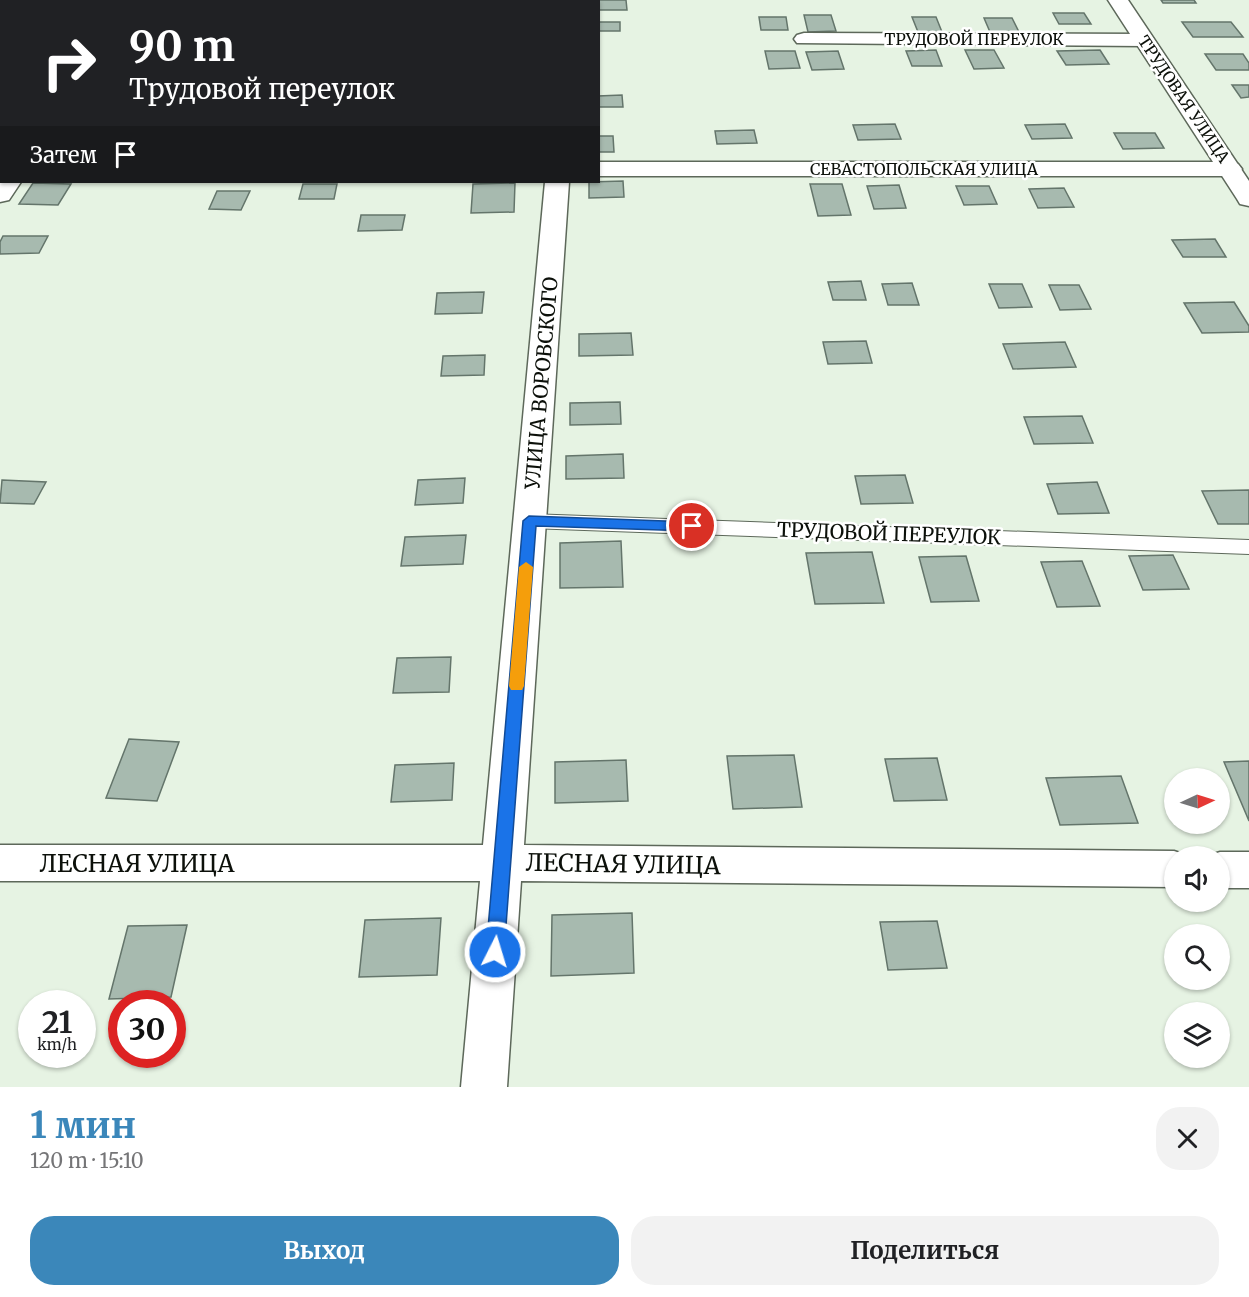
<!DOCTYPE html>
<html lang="ru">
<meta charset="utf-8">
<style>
:root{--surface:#fff;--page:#f2f2f2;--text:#202124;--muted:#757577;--accent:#3b87ba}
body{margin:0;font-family:Merriweather,serif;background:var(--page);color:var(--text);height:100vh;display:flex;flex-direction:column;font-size:22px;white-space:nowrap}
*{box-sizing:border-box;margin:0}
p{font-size:20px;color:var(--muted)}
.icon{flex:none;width:33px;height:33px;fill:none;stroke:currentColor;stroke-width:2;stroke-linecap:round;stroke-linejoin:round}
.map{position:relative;height:1087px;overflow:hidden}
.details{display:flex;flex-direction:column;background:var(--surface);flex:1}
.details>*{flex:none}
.banner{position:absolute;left:0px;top:0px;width:600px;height:183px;box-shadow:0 2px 4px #0004;background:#202124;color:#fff;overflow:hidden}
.needle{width:39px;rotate:86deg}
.buttons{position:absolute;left:1164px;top:768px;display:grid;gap:12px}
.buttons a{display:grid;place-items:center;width:66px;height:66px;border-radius:50%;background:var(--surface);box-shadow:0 2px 4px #0004;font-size:30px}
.speed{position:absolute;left:18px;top:990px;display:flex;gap:12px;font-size:30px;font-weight:700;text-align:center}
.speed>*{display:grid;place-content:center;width:78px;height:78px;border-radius:50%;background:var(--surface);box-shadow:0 2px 4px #0004;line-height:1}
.speed small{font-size:15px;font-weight:400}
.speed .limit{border:9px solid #d22;background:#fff;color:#111}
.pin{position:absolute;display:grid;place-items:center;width:51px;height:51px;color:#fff;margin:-26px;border:3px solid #fff;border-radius:50%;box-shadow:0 2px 6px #0007}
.me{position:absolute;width:66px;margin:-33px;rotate:5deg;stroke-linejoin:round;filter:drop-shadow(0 0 4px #0008)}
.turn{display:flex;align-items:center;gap:21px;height:126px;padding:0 30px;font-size:27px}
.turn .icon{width:78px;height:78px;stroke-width:2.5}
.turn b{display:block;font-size:42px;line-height:51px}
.then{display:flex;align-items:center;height:57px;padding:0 30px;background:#0003;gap:12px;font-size:22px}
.round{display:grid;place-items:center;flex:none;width:63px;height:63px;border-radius:24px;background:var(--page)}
.overview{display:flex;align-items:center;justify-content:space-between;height:102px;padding:0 30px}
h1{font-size:36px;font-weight:700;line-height:45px;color:var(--accent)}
.primary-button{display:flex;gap:12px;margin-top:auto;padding:12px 30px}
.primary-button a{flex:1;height:69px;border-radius:24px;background:var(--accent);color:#fff;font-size:24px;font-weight:700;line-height:69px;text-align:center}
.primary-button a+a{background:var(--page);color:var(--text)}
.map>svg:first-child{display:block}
.green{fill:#dbcf8f}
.building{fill:#a7baaf;stroke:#64756b;stroke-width:1.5}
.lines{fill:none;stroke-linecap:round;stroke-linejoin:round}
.service-casing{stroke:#5d685a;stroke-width:2}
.minor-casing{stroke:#5d685a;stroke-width:3}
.tertiary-casing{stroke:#5d685a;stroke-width:3}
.service{fill:#fff;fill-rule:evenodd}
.minor{fill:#fff;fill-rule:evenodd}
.tertiary{fill:#fff;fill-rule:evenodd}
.route{fill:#1a73e8;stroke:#114b97;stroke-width:1.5}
.slow{fill:#f59e0b}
.labels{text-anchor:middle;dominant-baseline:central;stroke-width:5;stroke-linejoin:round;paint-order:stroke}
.far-street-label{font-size:16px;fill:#0c100a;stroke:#fff}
.street-label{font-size:20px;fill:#0c100a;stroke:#fff}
.near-street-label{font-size:24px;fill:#0c100a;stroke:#fff}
</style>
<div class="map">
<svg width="1249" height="1087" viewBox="0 0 1249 1087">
<rect width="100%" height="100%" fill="#e6f3e3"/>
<path class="green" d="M141 0H373L141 2Z"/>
<g class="building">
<path d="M588 0H626L627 10H598V2Z"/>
<path d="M1161 0H1194L1196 3H1163Z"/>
<path d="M1053 13H1084L1091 24H1059Z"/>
<path d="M804 15H831L836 31 808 32Z"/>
<path d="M759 17H786L788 30H761Z"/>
<path d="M912 17H936L942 32H918Z"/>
<path d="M984 18H1012L1019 32H990Z"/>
<rect x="598" y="22" width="22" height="9"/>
<path d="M1182 22H1231L1243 37H1193Z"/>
<path d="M936 50 942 66H912L906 51Z"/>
<path d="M965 50H994L1004 68 974 69Z"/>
<path d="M1100 50 1109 64 1066 65 1057 51Z"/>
<path d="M765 51H795L800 68 769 69Z"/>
<path d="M838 51 844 69 812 70 806 52Z"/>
<path d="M1205 54H1243L1249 63V70H1216Z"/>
<path d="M1232 85H1249V97L1241 98Z"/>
<path d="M622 95 623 107H598V96Z"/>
<path d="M895 124 901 139 858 140 853 125Z"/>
<path d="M1065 124 1072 138 1032 139 1025 125Z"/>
<path d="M754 130 757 143 717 144 715 131Z"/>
<path d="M1114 133H1155L1164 148 1123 149Z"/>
<path d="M598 136H613L614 152H598Z"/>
<path d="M623 181 624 197 589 198V182Z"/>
<path d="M33 183 71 184 58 205 19 204Z"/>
<path d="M515 183 514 212 471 213 473 184Z"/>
<path d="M303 184H337L334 199H299Z"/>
<path d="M810 184H842L851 215 818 216Z"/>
<path d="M899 185 906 208 874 209 867 186Z"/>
<path d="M956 186H989L997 204 964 205Z"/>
<path d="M1064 188 1074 207 1038 208 1029 189Z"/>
<path d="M217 191H250L241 210 209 209Z"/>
<path d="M361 215H405L402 230 358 231Z"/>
<path d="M3 236H48L39 253 0 254V242Z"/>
<path d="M1215 239 1226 257H1183L1172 240Z"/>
<path d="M861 281 866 300H833L828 282Z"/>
<path d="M912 283 919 305H888L882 284Z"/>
<path d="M989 284H1022L1032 307 999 308Z"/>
<path d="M1049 285H1079L1091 309 1060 310Z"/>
<path d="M484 292 482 313 435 314 437 293Z"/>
<path d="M1234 302 1249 326V332L1202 333 1184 303Z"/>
<path d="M631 333 633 355 579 356V334Z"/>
<path d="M866 341 872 363 828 364 823 342Z"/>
<path d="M1065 342 1076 367 1013 369 1003 344Z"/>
<path d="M485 355 484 375 441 376 443 356Z"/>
<path d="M620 402 621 424 570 425V403Z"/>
<path d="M1082 416 1093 443 1034 444 1024 417Z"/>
<path d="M623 454 624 478 566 479V456Z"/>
<path d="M905 475 913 503 861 504 855 476Z"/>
<path d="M465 478 463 503 415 505 418 480Z"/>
<path d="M2 480 46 482 34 504 0 503Z"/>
<path d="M1097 482 1109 513 1058 514 1047 484Z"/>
<path d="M1249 490V524H1218L1202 491Z"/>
<path d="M466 535 463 564 401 566 405 537Z"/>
<path d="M621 541 623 587 560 588V543Z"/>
<path d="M872 552 884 603 815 604 806 553Z"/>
<path d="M1173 555 1189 589 1143 590 1129 556Z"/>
<path d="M966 556 979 601 931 602 919 557Z"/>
<path d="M1082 561 1100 606 1057 607 1041 562Z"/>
<path d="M451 657 449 692 393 693 397 658Z"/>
<path d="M129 739 179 742 157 801 106 798Z"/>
<path d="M794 755 802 807 733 809 727 756Z"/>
<path d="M937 758 947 800 894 801 885 759Z"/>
<path d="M626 760 628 801 555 803V762Z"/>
<path d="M1249 761V821L1224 762Z"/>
<path d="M454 763 452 800 391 802 395 765Z"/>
<path d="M1121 776 1138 823 1060 825 1046 778Z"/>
<path d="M632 913 634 973 551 976 552 915Z"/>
<path d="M441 918 437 975 359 977 365 920Z"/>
<path d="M937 921 947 968 888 970 880 922Z"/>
<path d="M187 925 171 997 109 999 128 926Z"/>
</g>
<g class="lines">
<g class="service-casing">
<path id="service" d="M529 514 1249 540V554L529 528 522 526 519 521 522 516Z"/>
</g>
<g class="minor-casing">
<g id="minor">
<path d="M408 0H432L407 2Z"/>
<rect x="558" y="0" width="20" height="2"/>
<path d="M804 33 1144 34 1151 36 1154 40 1151 44 1144 46 797 43 794 39 797 35Z"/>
<path d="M598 162H1230L1238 164 1242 169 1238 174 1230 176H598Z"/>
<path d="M0 177 2 182H21L9 200 0 202Z"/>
<path d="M545 182H569L524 845 1174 851 1189 856H1174V887L521 881 507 1087H461L480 881H0V845H483Z"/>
<path d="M1220 852H1249V888H1220V856H1207Z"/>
</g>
</g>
<g class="tertiary-casing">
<path id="tertiary" d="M1108 0H1128L1249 181V206L1240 204 1237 199Z"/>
</g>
<use href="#service" class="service"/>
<use href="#minor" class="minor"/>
<use href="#tertiary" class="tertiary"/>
</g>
<path class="route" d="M529 516 692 522 699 526 692 531 536 526 504 952 501 958 495 961 488 958 486 952 523 521Z"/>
<path class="slow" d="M526 562 533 567 524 686 522 690H511L509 686 519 567Z"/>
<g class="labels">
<g class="far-street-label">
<text x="974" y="39">ТРУДОВОЙ ПЕРЕУЛОК</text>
<text transform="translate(1184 99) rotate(56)">ТРУДОВАЯ УЛИЦА</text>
<text x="924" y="169">СЕВАСТОПОЛЬСКАЯ УЛИЦА</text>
</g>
<g class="street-label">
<text transform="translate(541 383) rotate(-85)">УЛИЦА ВОРОВСКОГО</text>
<text transform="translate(889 533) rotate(2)">ТРУДОВОЙ ПЕРЕУЛОК</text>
</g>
<g class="near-street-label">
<text x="137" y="863">ЛЕСНАЯ УЛИЦА</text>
<text transform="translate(623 864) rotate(1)">ЛЕСНАЯ УЛИЦА</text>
</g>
</g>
</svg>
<div class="buttons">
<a><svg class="needle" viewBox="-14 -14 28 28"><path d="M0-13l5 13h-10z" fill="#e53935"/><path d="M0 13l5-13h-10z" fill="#757577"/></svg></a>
<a><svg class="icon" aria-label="sound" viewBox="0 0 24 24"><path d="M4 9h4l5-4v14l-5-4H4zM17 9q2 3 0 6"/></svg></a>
<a><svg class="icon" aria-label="search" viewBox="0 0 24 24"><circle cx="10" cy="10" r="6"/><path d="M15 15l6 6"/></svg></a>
<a><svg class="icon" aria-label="layers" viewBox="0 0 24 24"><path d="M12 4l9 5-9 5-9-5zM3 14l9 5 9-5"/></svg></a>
</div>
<div class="speed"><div>21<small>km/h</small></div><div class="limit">30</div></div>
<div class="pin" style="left:692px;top:526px;background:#d93025"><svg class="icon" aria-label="arrive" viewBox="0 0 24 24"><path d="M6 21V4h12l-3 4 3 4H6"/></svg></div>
<svg class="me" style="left:495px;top:952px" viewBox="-20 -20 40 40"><circle r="17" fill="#1a73e8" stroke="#fff" stroke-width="3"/><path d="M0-11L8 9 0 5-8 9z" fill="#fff"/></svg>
<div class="banner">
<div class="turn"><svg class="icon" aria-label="right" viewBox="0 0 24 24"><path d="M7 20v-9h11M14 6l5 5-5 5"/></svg><div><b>90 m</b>Трудовой переулок</div></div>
<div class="then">Затем<svg class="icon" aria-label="arrive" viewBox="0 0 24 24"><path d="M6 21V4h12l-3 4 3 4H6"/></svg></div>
</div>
</div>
<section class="details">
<div class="overview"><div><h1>1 мин</h1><p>120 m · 15:10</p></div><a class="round"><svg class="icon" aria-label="close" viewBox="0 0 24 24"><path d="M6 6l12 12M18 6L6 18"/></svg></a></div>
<div class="primary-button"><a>Выход</a><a>Поделиться</a></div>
</section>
